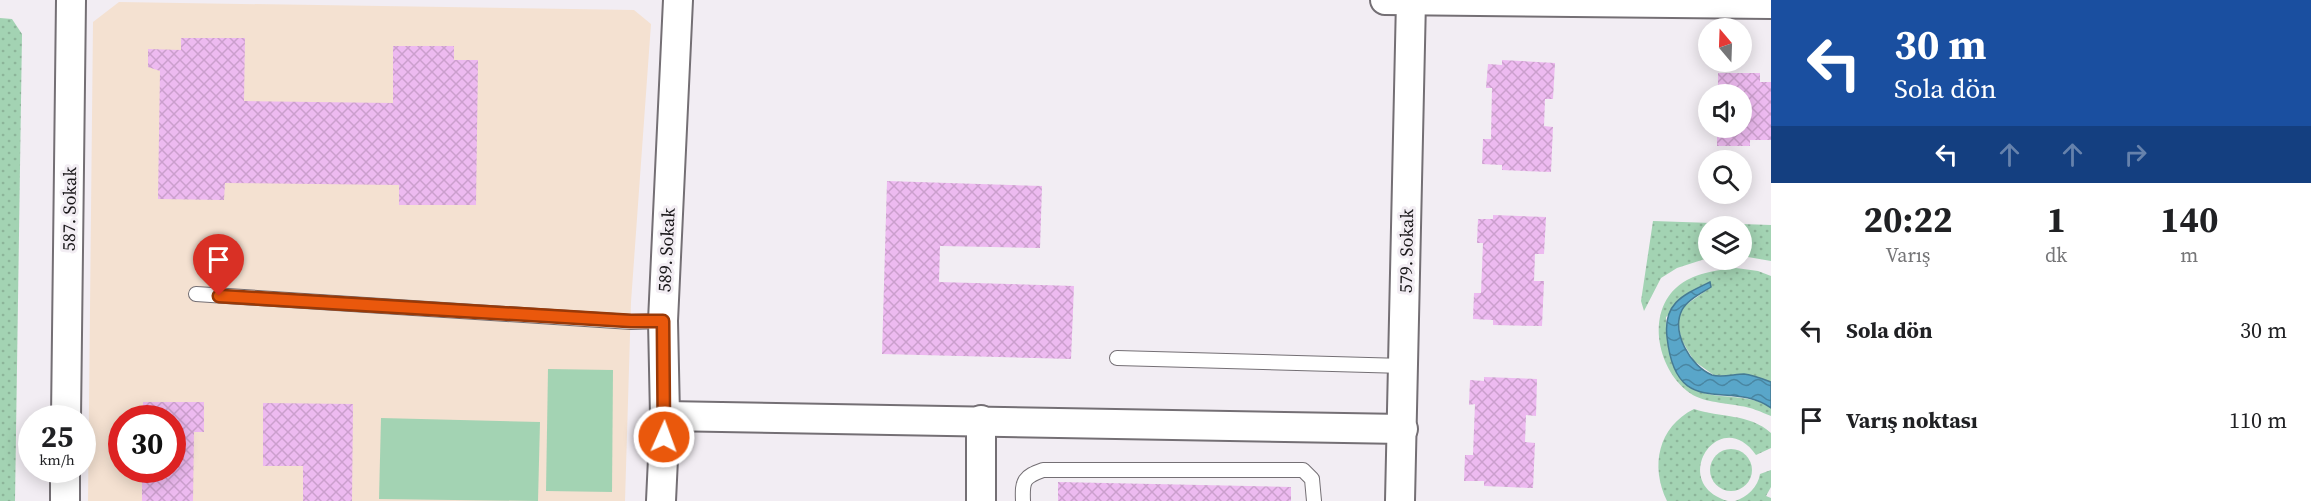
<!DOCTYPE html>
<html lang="tr">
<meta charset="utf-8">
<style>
:root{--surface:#fff;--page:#f2f2f2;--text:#202124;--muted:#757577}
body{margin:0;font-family:"Source Serif 4",serif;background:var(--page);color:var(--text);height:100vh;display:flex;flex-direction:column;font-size:22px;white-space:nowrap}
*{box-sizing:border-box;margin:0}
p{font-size:20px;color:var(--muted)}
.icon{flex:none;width:33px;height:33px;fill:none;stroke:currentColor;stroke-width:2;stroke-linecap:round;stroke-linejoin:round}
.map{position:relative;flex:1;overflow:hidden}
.details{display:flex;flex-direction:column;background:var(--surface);width:540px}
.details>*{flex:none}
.banner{background:#1a4fa0;color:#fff;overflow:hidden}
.needle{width:39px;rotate:341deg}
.controls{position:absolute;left:1698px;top:18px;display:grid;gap:12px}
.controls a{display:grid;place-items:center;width:54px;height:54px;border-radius:50%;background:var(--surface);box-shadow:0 3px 15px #0003;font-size:30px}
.speed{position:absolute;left:18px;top:405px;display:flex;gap:12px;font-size:30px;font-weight:700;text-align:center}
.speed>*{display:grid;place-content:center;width:78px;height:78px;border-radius:50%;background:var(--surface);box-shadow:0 3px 15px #0003;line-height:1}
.speed small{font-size:15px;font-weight:400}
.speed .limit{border:9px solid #d22;background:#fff;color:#111}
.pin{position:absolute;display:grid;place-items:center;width:51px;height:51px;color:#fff;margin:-62px -26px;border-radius:50% 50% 50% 0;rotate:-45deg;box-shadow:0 0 6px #0007}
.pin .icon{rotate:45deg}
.me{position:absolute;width:66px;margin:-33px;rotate:2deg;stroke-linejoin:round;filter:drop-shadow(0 0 4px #0008)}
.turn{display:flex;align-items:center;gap:21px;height:126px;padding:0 24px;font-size:27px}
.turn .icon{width:78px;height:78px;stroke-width:2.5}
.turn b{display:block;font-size:42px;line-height:51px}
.lanes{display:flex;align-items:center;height:57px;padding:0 24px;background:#0003;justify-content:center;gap:30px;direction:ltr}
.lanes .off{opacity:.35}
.eta{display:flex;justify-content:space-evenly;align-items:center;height:102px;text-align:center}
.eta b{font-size:36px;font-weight:700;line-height:42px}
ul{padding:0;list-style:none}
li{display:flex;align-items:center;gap:18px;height:90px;padding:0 24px}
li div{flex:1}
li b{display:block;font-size:22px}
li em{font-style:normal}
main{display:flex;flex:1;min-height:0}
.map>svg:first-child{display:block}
.education{fill:#f4e1d1;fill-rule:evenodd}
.grass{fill:url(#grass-dots)}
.garden{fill:#a3d3b3}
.water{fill:url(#water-waves);stroke:#467b94;stroke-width:1.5}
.building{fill:url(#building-cross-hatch)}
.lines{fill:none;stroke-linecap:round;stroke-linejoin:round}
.lane-casing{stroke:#746f74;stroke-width:16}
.street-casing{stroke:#746f74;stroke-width:32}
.lane{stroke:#fff;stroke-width:14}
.street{stroke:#fff;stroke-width:28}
.route-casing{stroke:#983908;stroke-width:15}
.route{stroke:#ea580c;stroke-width:10}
.labels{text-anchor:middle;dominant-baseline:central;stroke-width:6;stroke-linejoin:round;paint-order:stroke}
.street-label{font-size:18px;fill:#191719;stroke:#f2edf3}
</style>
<main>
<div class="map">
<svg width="1771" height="501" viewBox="0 0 1771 501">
<defs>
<pattern id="grass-dots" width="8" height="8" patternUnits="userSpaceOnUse" patternTransform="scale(1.5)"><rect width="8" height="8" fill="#a3d3b3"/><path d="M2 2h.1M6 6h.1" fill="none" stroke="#8cb499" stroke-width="1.8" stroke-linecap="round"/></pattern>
<pattern id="water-waves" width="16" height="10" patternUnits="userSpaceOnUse" patternTransform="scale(1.5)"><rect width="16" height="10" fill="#59a6c9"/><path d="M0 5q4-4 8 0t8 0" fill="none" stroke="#4986a2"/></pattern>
<pattern id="building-cross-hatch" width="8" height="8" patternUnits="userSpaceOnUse" patternTransform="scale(1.5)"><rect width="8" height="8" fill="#edbaf0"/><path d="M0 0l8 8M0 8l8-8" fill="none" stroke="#cb9fcd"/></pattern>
</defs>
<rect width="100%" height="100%" fill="#f2edf3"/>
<path class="education" d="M119 2 634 10 651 24 631 302 625 501H88L93 22ZM122 418H172V470H122Z"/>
<g class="grass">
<path d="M0 18 12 19 22 34 15 501H0Z"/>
<path d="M1653 221 1771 225V261L1742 256V226H1708V258L1677 268 1661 278 1644 311 1641 301Z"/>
<path d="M1736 268 1758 271 1771 276V382L1746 374 1715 376 1694 361 1681 339 1678 321 1683 307 1711 287 1710 282 1666 317C1666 352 1672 389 1713 395 1733 398 1754 396 1771 408V416C1761 412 1751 407 1740 406 1722 402 1702 403 1687 391 1654 364 1645 303 1687 280 1702 272 1719 270 1736 268Z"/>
<path d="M1694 409C1720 418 1749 413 1771 433V448L1756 455C1720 403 1667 483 1728 501H1667C1650 466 1658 427 1694 409Z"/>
<circle cx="1731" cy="470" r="21"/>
<path d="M1771 470V487L1766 496 1771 498V501H1735C1747 497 1758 487 1760 474Z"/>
</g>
<g class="garden">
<path d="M548 369 613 370 612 492 546 491Z"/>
<path d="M381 418 540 422 538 501 379 499Z"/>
</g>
<path class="water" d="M1710 282 1711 287C1702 293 1687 300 1682 310 1671 332 1690 366 1712 375 1721 378 1735 374 1744 374 1753 375 1763 379 1771 382V408C1729 378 1676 422 1667 337 1663 303 1683 295 1710 282Z"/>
<g class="building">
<path d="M181 38H245L244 101 393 103V46H454V60H478L476 205H399V185L225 183 224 200 158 199 160 71 148 67V49L181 50Z"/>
<path d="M1502 60 1555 63 1553 99H1545L1544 126 1553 127 1551 172 1502 170V165L1482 164 1483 139H1491L1492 88H1486L1488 64 1502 65Z"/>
<path d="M1718 73H1760V82H1771V140H1750V146H1717V128H1742V94H1718Z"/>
<path d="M887 181 1042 186 1040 248 940 246 939 282 1074 286 1071 359 882 354Z"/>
<path d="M1493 215 1546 217 1544 254H1535L1534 281H1544L1542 326 1493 325V320L1473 319 1474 293H1481L1483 243H1477L1478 219H1493Z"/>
<path d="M1484 377 1537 379 1536 416 1526 415 1525 442 1535 443 1533 488 1484 486V481H1464L1465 455H1473L1475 404 1469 405 1470 380 1484 381Z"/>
<path d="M143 402H204V432H194L193 501H142V470H172V418H143Z"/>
<path d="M263 403 353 404 352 501H303V466H263Z"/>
<path d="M1058 482 1291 487V501H1058Z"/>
</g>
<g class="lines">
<g class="lane-casing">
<g id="lane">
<path d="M196 294 631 322 663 321"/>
<path d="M1117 358 1404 366"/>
<path d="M1023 501C1022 480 1024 477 1043 470H1303L1312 479 1314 501"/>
</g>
</g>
<g class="street-casing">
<g id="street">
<path d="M1385 0 1771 4"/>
<path d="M665 416 1403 429"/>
<path d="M66 418 71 0"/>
<path d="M981 420V501"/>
<path d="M65 501V470"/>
<path d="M661 501 665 416 663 321 678 0"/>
<path d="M1400 501 1411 0"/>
</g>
</g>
<use href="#lane" class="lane"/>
<use href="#street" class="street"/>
</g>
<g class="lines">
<g class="route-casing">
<path id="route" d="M219 296 631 321H663L664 437"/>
</g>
<use href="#route" class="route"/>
</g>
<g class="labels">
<g class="street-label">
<text transform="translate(69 209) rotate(-89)">587. Sokak</text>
<text transform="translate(666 250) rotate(-87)">589. Sokak</text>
<text transform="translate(1406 251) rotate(-89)">579. Sokak</text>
</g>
</g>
</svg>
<div class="controls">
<a><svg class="needle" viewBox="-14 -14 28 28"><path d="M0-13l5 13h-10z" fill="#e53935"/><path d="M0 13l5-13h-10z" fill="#757577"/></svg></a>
<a><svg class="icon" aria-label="sound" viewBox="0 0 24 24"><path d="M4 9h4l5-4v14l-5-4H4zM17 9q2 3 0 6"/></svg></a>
<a><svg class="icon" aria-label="search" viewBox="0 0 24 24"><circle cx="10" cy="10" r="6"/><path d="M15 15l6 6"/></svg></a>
<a><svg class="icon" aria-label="layers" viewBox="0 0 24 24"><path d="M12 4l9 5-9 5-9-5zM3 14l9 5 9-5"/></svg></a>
</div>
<div class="speed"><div>25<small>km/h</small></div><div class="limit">30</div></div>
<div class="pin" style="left:219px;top:296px;background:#d93025"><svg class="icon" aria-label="arrive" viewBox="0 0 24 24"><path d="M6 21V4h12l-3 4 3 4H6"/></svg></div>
<svg class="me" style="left:664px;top:437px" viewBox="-20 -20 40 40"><circle r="17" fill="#ea580c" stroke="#fff" stroke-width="3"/><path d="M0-11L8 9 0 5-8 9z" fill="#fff"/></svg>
</div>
<section class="details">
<div class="banner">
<div class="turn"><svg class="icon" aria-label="left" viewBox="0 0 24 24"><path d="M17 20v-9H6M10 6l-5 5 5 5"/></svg><div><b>30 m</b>Sola dön</div></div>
<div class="lanes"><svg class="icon" aria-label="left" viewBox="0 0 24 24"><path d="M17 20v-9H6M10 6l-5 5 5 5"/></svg><svg class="icon off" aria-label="ahead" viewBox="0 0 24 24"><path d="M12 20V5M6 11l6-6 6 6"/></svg><svg class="icon off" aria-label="ahead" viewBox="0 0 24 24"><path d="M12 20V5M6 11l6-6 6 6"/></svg><svg class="icon off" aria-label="right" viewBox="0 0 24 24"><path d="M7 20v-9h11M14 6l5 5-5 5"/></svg></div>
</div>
<div class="eta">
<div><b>20:22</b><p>Varış</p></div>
<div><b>1</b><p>dk</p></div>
<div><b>140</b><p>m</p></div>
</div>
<ul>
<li><svg class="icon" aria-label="left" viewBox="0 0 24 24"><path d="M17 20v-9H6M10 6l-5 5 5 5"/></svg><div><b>Sola dön</b></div><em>30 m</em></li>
<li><svg class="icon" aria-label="arrive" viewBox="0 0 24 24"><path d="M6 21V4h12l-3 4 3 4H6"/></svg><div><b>Varış noktası</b></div><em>110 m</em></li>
</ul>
</section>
</main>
